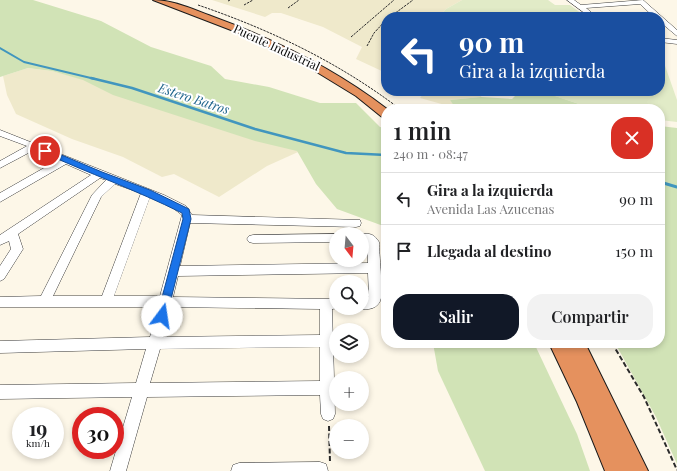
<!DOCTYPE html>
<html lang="es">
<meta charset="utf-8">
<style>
:root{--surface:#fff;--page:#f2f2f2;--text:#202124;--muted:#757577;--line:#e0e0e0;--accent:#111827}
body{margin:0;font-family:"Playfair Display",serif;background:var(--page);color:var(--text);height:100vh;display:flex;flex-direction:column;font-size:15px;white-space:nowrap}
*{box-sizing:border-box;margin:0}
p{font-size:13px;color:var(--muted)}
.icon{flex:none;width:22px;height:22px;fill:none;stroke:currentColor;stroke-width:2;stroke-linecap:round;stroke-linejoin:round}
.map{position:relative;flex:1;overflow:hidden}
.sheet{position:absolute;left:381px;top:104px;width:284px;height:244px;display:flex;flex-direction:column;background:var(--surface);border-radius:16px;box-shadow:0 2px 6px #0003}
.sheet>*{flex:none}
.banner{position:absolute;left:381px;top:12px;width:284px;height:84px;border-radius:16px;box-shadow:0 2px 6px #0003;background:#1a4fa0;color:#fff;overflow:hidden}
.needle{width:26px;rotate:164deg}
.tools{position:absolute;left:329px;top:227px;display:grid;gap:8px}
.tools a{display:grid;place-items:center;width:40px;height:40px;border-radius:50%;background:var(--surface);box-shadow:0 2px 6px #0003;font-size:20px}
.speed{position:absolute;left:12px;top:407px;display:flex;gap:8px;font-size:20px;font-weight:700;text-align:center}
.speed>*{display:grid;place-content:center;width:52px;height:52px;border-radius:50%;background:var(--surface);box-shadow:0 2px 6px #0003;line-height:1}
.speed small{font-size:10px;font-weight:400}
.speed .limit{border:6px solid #d22;background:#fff;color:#111}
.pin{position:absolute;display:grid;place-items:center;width:34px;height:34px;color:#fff;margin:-17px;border:2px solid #fff;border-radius:50%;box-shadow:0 1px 4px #0007}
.me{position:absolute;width:44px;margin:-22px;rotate:14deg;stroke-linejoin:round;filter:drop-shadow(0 0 3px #0008)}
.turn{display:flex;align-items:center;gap:14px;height:84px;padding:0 12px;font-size:18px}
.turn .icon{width:52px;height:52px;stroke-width:2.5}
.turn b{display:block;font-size:28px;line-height:34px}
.round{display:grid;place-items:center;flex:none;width:42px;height:42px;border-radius:16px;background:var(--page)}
.head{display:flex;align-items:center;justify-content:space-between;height:68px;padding:0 12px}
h1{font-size:24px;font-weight:600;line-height:30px}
.cta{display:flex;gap:8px;margin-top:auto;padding:8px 12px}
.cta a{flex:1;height:46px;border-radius:16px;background:var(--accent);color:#fff;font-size:16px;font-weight:600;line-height:46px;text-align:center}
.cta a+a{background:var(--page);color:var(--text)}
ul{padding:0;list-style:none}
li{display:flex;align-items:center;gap:12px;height:52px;padding:0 12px;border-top:1px solid var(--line)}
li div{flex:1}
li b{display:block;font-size:15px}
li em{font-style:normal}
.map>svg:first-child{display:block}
.farmland{fill:#efe9cb}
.green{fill:#d1e3b6}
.pitch{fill:#e1ebc7}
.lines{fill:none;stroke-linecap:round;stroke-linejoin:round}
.stream-far2{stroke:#4196be;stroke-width:2}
.stream-far1{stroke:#4196be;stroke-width:2.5}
.stream{stroke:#4196be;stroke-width:3}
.minor-casing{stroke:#3c3c3c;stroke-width:1}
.highway-casing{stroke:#1a1a1a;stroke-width:2}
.path-far1{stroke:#2b2b2b;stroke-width:1;stroke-dasharray:2.5 1;stroke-linecap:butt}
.path{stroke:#2b2b2b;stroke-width:2;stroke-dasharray:5 2.5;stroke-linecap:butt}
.minor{fill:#fff;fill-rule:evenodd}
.highway{fill:#e5915e;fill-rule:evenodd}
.route{fill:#1a73e8;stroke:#114b97}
.labels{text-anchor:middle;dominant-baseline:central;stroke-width:4;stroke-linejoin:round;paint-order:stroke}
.far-street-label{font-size:12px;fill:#090909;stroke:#fff}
.far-water-label{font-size:13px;font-style:italic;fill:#21668d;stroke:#fff}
</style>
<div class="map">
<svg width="677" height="471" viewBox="0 0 677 471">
<rect width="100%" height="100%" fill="#fdf7e8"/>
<g class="farmland">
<path d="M212 0H462L446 9 439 17H386V73L356 59 362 47 323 27 281 13H272L265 17Z"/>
<path d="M28 68 52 71 82 79 307 148 267 166 219 197 174 174 162 177 123 157 72 139 16 114 7 95 3 76Z"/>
<path d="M426 91H482L483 92 481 97 450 100 456 108 420 98Z"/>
</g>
<g class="green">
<path d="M0 0H33L101 21 151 47 211 66 225 79 269 87 320 103H356L380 127 386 128V227L337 209 316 184 297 151 255 141 113 95 83 80 52 71 28 68 0 77Z"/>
<path d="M520 91H541L594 109H425L421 104 454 106 450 100 481 97 512 99Z"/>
<path d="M660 126 677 128V464L656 417 615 343H660Z"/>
<path d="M433 343H534L577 434 590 471H485L438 371Z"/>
</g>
<g class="pitch">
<path d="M462 0H548L555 5H570L586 17H439L446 9Z"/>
<path d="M660 43 662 44 663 60 677 100V122L660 120V109H594L539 91H660Z"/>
</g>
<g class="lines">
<path class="stream-far2" d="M0 48 24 62 95 79"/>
<path class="stream-far1" d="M91 78 132 88 255 129 346 153 386 155"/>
<path class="stream" d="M660 182 677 187"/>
<g class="minor-casing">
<g id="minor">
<path d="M567 0H574L581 5 643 0 677 30V36L660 22V17H654L640 4 586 8 597 17H590Z"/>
<path d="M660 38 677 40V44L660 42Z"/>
<path d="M0 130 164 195 186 206 192 215 360 220 361 223 360 226 356 227 190 223 180 266 368 263 367 243 362 242 361 234C370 233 374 234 379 242 379 255 383 288 381 298 379 309 367 311 358 308H362V299H367L369 296 368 273 178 276 173 297 336 299V308H340L332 309 335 414 333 419 328 421 323 419 321 414 320 395 147 397 126 471H110L132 397 0 399V385L136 383 146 349 0 353V341L150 337 158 307H0V297L41 296 92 195 106 180 100 178 18 234 23 249 4 279 0 281V266L11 249 9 241 0 245V235L91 175 66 164 0 202V193L58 160 34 150 0 168V161L27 146 0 136ZM115 184 141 193 102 296H53L101 197ZM150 197 169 205 182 215 160 296H114ZM170 307 320 309V335L163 337ZM320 347V381L150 383 160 349Z"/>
<path d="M336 234V242L253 243 249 242 247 239 249 236 253 235Z"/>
<path d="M320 462 326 464 328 471H231L233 465 239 463Z"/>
</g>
</g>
<g class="highway-casing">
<g id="highway">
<path d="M153 0C173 0 192 9 211 16 274 39 334 68 387 109L386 118 382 117 356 96 302 63 244 35Z"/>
<path d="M549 343H585L648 471H605L577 402Z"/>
</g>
</g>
<g class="path-far1">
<path d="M228 1 230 0"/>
<path d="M198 5C271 30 338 62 400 109"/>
<path d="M244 5 253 0"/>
<path d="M288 8 299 0"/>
<path d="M390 17 413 0"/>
<path d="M351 37 394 0"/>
<path d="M367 46 374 33 386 20"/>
</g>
<g class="path">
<path d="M612 343 644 397 677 470"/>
<path d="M329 426 330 462"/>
</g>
<use href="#minor" class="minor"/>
<use href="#highway" class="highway"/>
</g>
<path class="route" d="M45 148 102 172 150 190 189 209 191 219 166 319H158L157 316 183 219 182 213C136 190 88 173 42 152V149Z"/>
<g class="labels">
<g class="far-street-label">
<text transform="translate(277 47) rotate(25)">Puente Industrial</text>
</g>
<g class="far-water-label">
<text transform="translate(194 98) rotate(18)">Estero Batros</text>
</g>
</g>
</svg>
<div class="tools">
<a><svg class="needle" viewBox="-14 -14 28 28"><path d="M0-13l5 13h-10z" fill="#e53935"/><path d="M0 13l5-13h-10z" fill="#757577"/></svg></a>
<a><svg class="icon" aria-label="search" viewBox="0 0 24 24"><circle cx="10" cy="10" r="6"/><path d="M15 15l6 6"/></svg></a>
<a><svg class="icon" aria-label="layers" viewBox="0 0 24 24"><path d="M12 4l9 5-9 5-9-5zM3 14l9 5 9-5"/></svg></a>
<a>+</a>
<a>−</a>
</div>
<div class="speed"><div>19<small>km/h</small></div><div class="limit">30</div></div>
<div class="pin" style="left:45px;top:151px;background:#d93025"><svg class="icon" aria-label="arrive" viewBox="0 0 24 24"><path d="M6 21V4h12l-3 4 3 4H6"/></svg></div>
<svg class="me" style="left:162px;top:316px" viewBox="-20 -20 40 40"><circle r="19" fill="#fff"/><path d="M0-13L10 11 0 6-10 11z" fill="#1a73e8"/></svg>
<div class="banner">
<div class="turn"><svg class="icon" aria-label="left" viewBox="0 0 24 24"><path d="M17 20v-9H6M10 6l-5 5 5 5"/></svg><div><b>90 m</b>Gira a la izquierda</div></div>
</div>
<section class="sheet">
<div class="head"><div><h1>1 min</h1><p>240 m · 08:47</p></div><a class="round" style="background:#d93025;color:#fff"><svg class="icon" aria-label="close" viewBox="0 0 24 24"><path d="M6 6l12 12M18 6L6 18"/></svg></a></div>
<ul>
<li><svg class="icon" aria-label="left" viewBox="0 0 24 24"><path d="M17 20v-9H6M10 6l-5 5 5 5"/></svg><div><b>Gira a la izquierda</b><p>Avenida Las Azucenas</p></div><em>90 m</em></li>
<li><svg class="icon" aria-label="arrive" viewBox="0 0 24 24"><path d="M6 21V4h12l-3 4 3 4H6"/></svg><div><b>Llegada al destino</b></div><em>150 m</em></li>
</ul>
<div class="cta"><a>Salir</a><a>Compartir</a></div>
</section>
</div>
